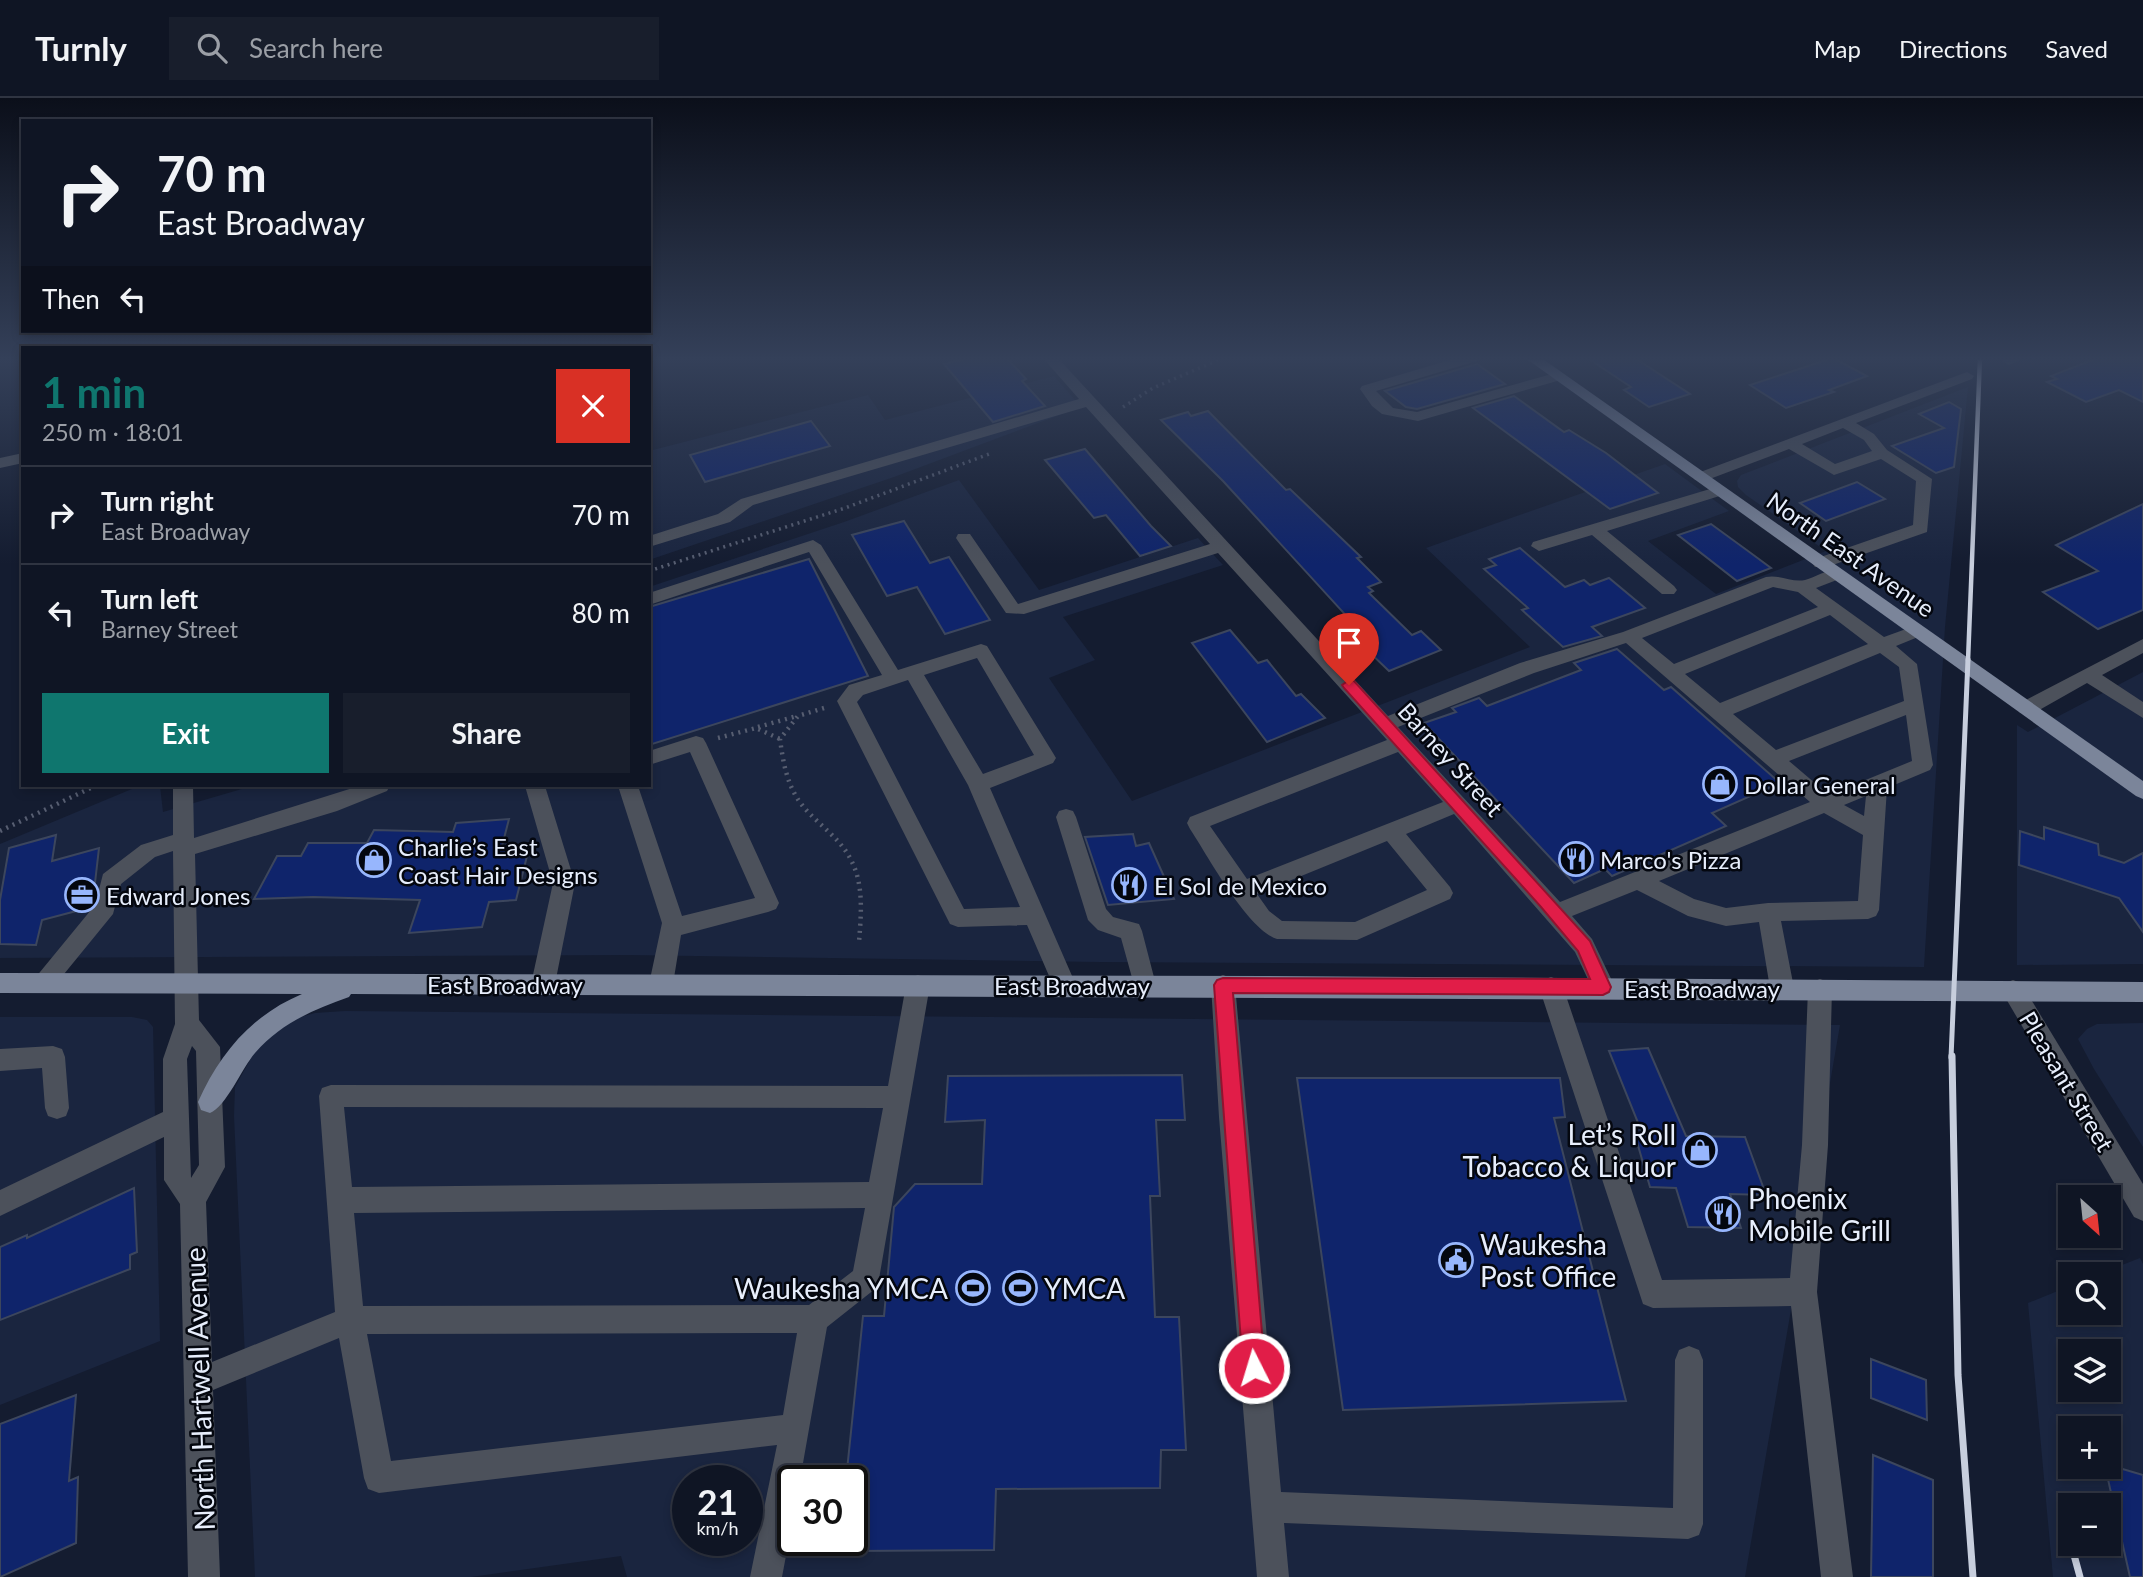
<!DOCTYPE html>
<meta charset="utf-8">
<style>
:root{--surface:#0f1524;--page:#181e2c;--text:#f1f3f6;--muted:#9b9fa6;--line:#2f3441;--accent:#0f766e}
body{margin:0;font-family:Lato,sans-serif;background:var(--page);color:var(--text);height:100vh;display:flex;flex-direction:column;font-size:26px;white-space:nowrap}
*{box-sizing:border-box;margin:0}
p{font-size:23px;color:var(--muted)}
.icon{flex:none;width:38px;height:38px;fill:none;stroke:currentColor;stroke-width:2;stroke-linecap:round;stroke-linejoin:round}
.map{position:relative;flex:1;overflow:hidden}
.sheet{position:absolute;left:21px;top:248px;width:630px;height:441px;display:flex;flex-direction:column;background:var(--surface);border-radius:0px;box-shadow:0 4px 10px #0003,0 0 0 2px var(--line)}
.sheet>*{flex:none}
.banner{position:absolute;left:21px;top:21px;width:630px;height:214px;border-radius:0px;box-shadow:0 4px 10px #0003,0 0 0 2px var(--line);background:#0f1524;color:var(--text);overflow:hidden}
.needle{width:46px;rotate:153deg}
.fabs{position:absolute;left:2058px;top:1087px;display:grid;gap:14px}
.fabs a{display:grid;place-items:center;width:63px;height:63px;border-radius:0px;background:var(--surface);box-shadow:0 4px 10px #0003,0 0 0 2px var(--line);font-size:35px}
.speed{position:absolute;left:672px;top:1367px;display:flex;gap:14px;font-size:35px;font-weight:700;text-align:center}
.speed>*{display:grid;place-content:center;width:91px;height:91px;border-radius:50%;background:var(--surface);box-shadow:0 4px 10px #0003,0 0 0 2px var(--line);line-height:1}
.speed small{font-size:18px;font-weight:400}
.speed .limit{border:4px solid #111;border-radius:10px;background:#fff;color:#111}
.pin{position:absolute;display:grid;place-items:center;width:60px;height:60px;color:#fff;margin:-72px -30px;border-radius:50% 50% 50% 0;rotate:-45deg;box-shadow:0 0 7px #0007}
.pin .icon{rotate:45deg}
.me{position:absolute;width:77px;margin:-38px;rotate:355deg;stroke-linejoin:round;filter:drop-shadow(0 0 5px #0008)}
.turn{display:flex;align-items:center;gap:24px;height:147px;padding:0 21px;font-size:32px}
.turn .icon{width:91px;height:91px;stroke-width:2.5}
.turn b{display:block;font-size:49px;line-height:60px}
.then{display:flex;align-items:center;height:66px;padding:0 21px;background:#0003;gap:14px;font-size:26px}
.round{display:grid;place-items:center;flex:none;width:74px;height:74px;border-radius:0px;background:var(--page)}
.summary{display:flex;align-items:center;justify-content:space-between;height:119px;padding:0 21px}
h1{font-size:42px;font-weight:700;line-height:52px;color:var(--accent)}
.action{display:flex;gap:14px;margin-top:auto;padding:14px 21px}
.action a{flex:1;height:80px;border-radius:0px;background:var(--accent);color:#fff;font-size:28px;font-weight:700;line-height:80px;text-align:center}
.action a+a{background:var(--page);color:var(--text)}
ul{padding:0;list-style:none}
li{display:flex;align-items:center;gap:21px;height:98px;padding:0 21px;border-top:2px solid var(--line)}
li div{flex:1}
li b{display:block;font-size:26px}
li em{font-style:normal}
header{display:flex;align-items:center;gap:42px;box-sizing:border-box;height:98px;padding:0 35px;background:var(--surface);border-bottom:2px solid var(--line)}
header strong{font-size:33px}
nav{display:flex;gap:38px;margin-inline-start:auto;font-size:24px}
.search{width:490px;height:63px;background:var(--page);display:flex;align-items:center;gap:18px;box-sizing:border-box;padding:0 24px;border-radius:0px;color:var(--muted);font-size:26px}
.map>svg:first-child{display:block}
.built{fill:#1a253f;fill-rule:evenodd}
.building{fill:#0f246b;stroke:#3c465d;stroke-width:2}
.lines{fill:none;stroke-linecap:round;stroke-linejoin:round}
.path-far1{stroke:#575e71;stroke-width:3.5;stroke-dasharray:2 4.5;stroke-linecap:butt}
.path{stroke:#575e71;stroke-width:4.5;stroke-dasharray:2 5;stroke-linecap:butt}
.minor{fill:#4c515b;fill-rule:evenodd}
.major{fill:#7b859a;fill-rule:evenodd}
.rail-far2{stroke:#c7cedd;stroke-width:4.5}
.rail-far1{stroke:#c7cedd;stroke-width:5}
.rail{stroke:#c7cedd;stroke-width:7}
.route{fill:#e11d48;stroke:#92132f;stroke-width:2}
.labels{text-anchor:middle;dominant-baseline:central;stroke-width:5;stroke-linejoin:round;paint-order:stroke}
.street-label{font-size:24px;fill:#e7eefc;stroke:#04070f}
.poi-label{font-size:24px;fill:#e7eefc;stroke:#04070f;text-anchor:start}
.near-poi-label{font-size:28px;fill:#e7eefc;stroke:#04070f;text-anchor:start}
.near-street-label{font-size:28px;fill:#e7eefc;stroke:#04070f}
</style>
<header>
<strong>Turnly</strong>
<div class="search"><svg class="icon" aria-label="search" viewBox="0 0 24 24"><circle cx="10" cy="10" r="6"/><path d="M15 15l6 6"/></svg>Search here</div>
<nav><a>Map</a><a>Directions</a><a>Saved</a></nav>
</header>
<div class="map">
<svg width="2143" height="1479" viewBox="0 0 2143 1479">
<rect width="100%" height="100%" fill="#141c30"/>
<g class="built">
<path d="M1054 278 1081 309 894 379 649 462V353L868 297 885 322Z"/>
<path d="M1968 289 1945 529 1924 869 1099 864 629 857 0 860V746L139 688H160L163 714 252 688H649V489L844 424 959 382 1039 492 1198 440 1223 467 1063 519 1095 562 1049 580 1132 703 1530 549 1426 450 1665 366 1729 413 1648 443 1716 496 1826 453 1746 397 1738 389 1737 383 1741 377Z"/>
<path d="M2143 574V866L2017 867V627L2028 634Z"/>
<path d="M345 913 1840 927 1745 1479H627L621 1458 471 1479H255L234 1018 235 989 261 942 293 921 315 915ZM688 1382H747V1442H688ZM793 1382H852V1442H793Z"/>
<path d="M0 919H132L147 922 153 929 160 1243 0 1307Z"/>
<path d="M2143 925V1049L2094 971 2078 941 2087 931 2097 926Z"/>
<path d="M2140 1160 2143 1166V1479H2053L2028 1205 2070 1188V1214H2109V1176H2099ZM2070 1253H2109V1292H2070ZM2070 1330H2109V1368H2070ZM2070 1407H2109V1446H2070Z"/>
</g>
<g class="building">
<path d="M973 259H1006L1026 281 1022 283 1045 308 993 324 944 266Z"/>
<path d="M1586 259H1633L1690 296 1649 309 1624 292 1631 289Z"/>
<path d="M2100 259H2143V304L2119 292 2086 304 2047 284 2057 281 2051 278Z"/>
<path d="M1833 260 1867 278 1829 292 1834 294 1786 310 1750 287Z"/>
<path d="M1477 266 1505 286 1417 311 1406 309 1385 293Z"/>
<path d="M1514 298 1564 334 1569 332 1606 355 1658 395 1610 411 1473 310Z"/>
<path d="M1949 304 1961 311 1954 369 1936 375 1892 348 1944 330 1919 316Z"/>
<path d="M1208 313 1286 392 1290 391 1361 459 1357 460 1381 484 1368 489 1373 493 1369 495 1412 537 1421 533 1441 552 1389 573 1366 551 1374 548 1223 383 1161 322 1188 314 1191 318Z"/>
<path d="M811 323 830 348 705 384 690 357Z"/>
<path d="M1085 351 1151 428 1171 448 1140 458 1106 417 1094 420 1045 362Z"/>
<path d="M1857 384 1885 401 1826 423 1800 405Z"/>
<path d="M2143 406V512L2098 531 2043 494 2098 473 2056 447Z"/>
<path d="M904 423 930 465 949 459 990 522 945 536 917 489 887 498 852 437Z"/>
<path d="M1711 426 1748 453 1771 470 1737 483 1678 437Z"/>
<path d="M1520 450 1565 489 1584 482 1590 487 1609 480 1645 510 1592 529 1602 538 1563 549 1522 512 1528 510 1484 471 1496 467 1489 461Z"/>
<path d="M809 461 868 578 649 647V509Z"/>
<path d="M1230 532 1258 565 1267 562 1296 598 1301 596 1325 620 1267 644 1192 545Z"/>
<path d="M1617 551 1664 592 1671 589 1780 685 1712 715 1726 728 1612 778 1605 771 1574 785 1424 625 1456 614 1452 610 1479 600 1487 608 1581 572 1574 565Z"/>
<path d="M509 721 501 752 529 750 516 802 489 804 482 829 409 835 420 802 313 799 254 801 277 758H301L308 745H367L374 732 453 734 456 725Z"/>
<path d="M2044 729 2098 746 2099 757 2124 765 2143 755V834L2119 800 2019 767 2020 733 2044 741Z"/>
<path d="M1133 736 1136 748 1149 745 1174 801 1108 807 1085 739Z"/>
<path d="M56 737 52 763 99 750 93 802 80 812 42 822 36 847 0 846V802L9 750Z"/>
<path d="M1648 950 1686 1038 1745 1039 1766 1097 1730 1096 1741 1130 1688 1129 1676 1090 1650 1089 1635 1037H1643L1609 953Z"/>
<path d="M1182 977 1185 1022H1156L1160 1098H1150L1155 1219H1179L1186 1352H1161L1160 1390 996 1391 994 1452 852 1453V1382H846L863 1218H884L894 1109 915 1086H982L985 1022 945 1024 948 978Z"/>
<path d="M1297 980H1560L1565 1019 1554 1020 1626 1303 1343 1312Z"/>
<path d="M134 1090 137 1154 130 1157V1171L0 1222V1149L27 1137V1140Z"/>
<path d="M1871 1261 1926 1282 1927 1322 1871 1300Z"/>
<path d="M76 1297 69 1383 78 1379 76 1445 0 1479V1326Z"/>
<path d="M1873 1357 1933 1382V1479H1871Z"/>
<path d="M2109 1367 2143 1377V1479H2130L2105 1368Z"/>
</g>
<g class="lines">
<g class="path-far1">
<path d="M1123 309 1153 290 1225 259"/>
<path d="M649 473 845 410 989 356"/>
</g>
<g class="path">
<path d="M824 610 798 618 780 641C783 664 787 688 802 707 818 727 841 740 852 764 864 788 861 818 859 844"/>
<path d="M758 629 797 618"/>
<path d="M718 640 756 630 780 641"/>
<path d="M0 733 95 688"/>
</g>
<g class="minor">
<path d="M1042 259H1057L1388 618 1520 565 1623 534 1766 479C1779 476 1792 485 1805 482 1817 479 1829 469 1842 472L1845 476 1842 480 1816 490 1884 539 1917 527 1926 533 1923 537 1896 548 1917 566 1933 667 1930 672 1887 690 1879 812 1876 818 1868 821 1781 823 1794 890 1790 897 1782 900 1774 897 1770 890 1759 824 1726 828 1688 818 1637 792 1572 818 1592 841 1615 889 1611 896 1603 899 1595 896 1575 854 1454 716 1406 736 1450 789 1453 795 1450 801 1357 842 1277 841C1247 831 1208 758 1190 731L1187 725 1190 719 1387 642 1218 455 1024 516 1006 515 956 440 958 436H970L1018 506 1210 446 1086 309 753 407 730 424 649 449V438L718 416 741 401 1079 301ZM1773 489 1798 494 1818 509 1674 566 1642 540ZM1830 517 1868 546 1720 605 1685 576ZM1626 545 1810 704 1560 804 1398 629 1534 575ZM1880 555 1899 569 1904 603 1776 652 1733 616ZM1906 617 1912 663 1829 697 1789 663ZM1398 654 1443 704 1247 781 1210 728ZM1866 698 1864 718 1844 707ZM1824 715 1863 737 1858 803 1768 805 1726 810 1694 801 1659 783ZM1387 743 1427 792 1355 824 1282 823 1269 813 1257 796Z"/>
<path d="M1460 259H1482L1480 262 1376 293 1393 310 1417 314 1559 274 1566 278 1564 281 1418 323 1382 316 1372 308 1360 291 1362 288Z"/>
<path d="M2008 259H2028L2009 267 2002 263Z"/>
<path d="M1967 274 1974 278 1972 281 1856 325 1874 336 1887 352 1932 381 1927 434 1827 469H1815L1812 465 1815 461 1913 427 1916 383 1881 361 1834 377 1789 351 1707 382H1695L1693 379 1695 376ZM1843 330 1864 342 1872 353 1835 366 1802 346Z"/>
<path d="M23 355V365L0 370V360Z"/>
<path d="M1720 388 1728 393 1726 396 1607 433 1674 488 1677 492 1674 496H1662L1592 437 1539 453 1531 448 1533 444Z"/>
<path d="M813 442 821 447 898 572 981 546 987 548 1053 655 1056 660 1053 665 990 690 1076 887 1072 894 1064 897 1056 894 1027 827 958 829 950 826 837 603 849 587 882 577 809 454 649 507V495ZM977 560 1034 657 983 676 924 577ZM908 582 968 687 1020 809 964 811 857 604 863 597Z"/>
<path d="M2143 541V555L2102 577 2143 604V620L2087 585 2034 615H2020L2017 610 2020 605Z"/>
<path d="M696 638 703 640 706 645 779 805 776 811 768 814 681 837 673 886 669 893 661 896 653 893 649 886 662 825 618 688H638L682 818 755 800 690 654 649 667V653Z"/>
<path d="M173 688H193L194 740 359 688H390L387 693 337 713 195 756 199 922 220 949 225 1069 206 1104 212 1264 335 1214 319 998 322 990 331 987 888 988 906 887 910 880 918 877 926 880 930 887 879 1181 875 1191 827 1229 800 1382H793V1421L782 1479H750L777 1347 379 1395 368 1391 364 1380 339 1240 213 1292 220 1479H188L180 1106 164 1082V1039L0 1118V1092L163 1014V961L175 926 173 753 155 759 121 786 113 816 51 892 43 895 35 892 31 885 95 807 103 776 141 747 173 737ZM192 948 196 953 199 1067 191 1080 187 961ZM344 1009 883 1010 869 1084 352 1089ZM865 1110 853 1173 809 1207 363 1208 354 1115ZM797 1235 783 1317 391 1363 367 1236Z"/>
<path d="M525 688H545L575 785 555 886 551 893 543 896 535 893 531 886 553 785Z"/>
<path d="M1066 711 1073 713 1076 719 1106 811 1113 819 1139 826 1142 833 1156 887 1152 894 1144 897 1136 894 1121 840 1098 832 1088 822 1056 719 1059 713Z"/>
<path d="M1223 877 1231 880 1235 887 1281 1394 1673 1410 1675 1262 1679 1252 1689 1248 1699 1252 1703 1262V1426L1699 1437 1688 1441 1284 1425 1289 1479H1257L1219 1019 1211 887 1215 880Z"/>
<path d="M1551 879 1559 882 1563 889 1662 1182 1790 1180 1802 1047 1808 891 1812 884 1820 881 1828 884 1832 891 1828 1047 1817 1194 1853 1479H1821L1791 1208 1653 1210 1643 1206 1539 889 1543 882Z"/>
<path d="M2013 882 2021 885 2143 1086V1123L2134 1119 2005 899 2001 892 2005 885Z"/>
<path d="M53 948 62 951 65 959 69 1010 66 1018 57 1021 48 1018 45 1010 42 970 0 973V951Z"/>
</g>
<g class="major">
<path d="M1524 259H1540L2143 683V701L2136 698Z"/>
<path d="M0 875 1268 878 2143 884V904L351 896 349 899C313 912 281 925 255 955 242 970 226 1009 210 1015L201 1012 198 1004C220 955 252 917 302 896L0 895Z"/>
</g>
<path class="rail-far2" d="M1968 563 1980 259"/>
<path class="rail-far1" d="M1951 960 1968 561"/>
<g class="rail">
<path d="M1952 958 1958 1277 1973 1479"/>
<path d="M2071 1446 2080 1479"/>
</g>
</g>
<linearGradient id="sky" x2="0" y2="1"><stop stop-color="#0b0f1a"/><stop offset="0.56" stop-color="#344059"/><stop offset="1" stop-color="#344059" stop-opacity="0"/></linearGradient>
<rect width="2143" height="466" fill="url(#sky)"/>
<path class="route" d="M1349 582 1354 583 1590 843 1611 889 1609 894 1603 897 1233 895 1265 1270 1262 1277 1254 1281 1247 1277 1243 1270 1214 887 1217 882 1223 880 1590 881 1578 853 1541 809 1344 590 1342 587Z"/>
<defs>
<g id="shop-ring" transform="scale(1.75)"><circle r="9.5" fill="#04070f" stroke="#97b6fd" stroke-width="1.5"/><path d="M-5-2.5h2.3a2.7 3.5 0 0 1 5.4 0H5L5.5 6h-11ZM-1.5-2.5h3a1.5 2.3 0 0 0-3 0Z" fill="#97b6fd"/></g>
<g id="restaurant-ring" transform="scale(1.75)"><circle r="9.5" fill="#04070f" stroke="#97b6fd" stroke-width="1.5"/><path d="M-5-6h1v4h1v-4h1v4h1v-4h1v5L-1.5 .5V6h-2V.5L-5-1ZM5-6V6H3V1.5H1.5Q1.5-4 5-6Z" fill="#97b6fd"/></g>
<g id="office-ring" transform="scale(1.75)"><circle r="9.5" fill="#04070f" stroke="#97b6fd" stroke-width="1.5"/><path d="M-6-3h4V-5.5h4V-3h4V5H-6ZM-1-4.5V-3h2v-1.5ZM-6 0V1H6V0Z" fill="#97b6fd"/></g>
<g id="civic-ring" transform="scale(1.75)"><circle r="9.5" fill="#04070f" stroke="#97b6fd" stroke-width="1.5"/><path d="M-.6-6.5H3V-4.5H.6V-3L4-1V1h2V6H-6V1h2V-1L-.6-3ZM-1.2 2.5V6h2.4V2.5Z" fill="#97b6fd"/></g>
<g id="stadium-ring" transform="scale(1.75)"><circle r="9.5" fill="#04070f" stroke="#97b6fd" stroke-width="1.5"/><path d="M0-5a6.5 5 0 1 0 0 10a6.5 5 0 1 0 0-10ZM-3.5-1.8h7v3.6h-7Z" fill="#97b6fd"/></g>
</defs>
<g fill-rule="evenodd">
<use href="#shop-ring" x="1720" y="686"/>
<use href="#restaurant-ring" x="1576" y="761"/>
<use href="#shop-ring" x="374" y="762"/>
<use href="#restaurant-ring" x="1129" y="787"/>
<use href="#office-ring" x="82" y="797"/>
<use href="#shop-ring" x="1700" y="1052"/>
<use href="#restaurant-ring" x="1723" y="1116"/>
<use href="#civic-ring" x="1456" y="1162"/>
<use href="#stadium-ring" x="973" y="1190"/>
<use href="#stadium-ring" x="1020" y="1190"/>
</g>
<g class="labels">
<g class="street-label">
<text transform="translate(1851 456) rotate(35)">North East Avenue</text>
<text transform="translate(1451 661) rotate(48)">Barney Street</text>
<text x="505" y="886">East Broadway</text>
<text x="1072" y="887">East Broadway</text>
<text x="1702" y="890">East Broadway</text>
<text transform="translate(2067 983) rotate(59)">Pleasant Street</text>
</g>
<g class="poi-label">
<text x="1744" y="686">Dollar General</text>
<text x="398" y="748">Charlie’s East<tspan x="398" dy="28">Coast Hair Designs</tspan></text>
<text x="1600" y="761">Marco's Pizza</text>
<text x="1154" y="787">El Sol de Mexico</text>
<text x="106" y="797">Edward Jones</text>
</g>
<g class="near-poi-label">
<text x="1676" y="1036" text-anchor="end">Let’s Roll<tspan x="1676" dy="32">Tobacco &amp; Liquor</tspan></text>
<text x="1748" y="1100">Phoenix<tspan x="1748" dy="32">Mobile Grill</tspan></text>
<text x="1480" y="1146">Waukesha<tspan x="1480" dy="32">Post Office</tspan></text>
<text x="948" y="1190" text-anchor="end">Waukesha YMCA</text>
<text x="1044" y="1190">YMCA</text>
</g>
<g class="near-street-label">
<text transform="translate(199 1291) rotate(-92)">North Hartwell Avenue</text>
</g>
</g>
</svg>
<div class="fabs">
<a><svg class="needle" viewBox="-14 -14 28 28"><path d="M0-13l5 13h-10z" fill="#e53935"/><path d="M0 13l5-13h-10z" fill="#9b9fa6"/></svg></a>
<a><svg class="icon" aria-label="search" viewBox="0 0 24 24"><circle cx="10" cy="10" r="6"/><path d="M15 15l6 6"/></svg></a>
<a><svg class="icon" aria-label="layers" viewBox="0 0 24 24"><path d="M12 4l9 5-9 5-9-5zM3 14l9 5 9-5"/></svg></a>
<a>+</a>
<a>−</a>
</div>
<div class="speed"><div>21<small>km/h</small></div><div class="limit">30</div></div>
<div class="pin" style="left:1349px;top:587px;background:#d93025"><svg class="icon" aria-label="arrive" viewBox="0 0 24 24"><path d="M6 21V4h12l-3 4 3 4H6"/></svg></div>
<svg class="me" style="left:1254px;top:1270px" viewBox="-20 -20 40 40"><circle r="17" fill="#e11d48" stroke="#fff" stroke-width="3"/><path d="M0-11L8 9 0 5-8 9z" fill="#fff"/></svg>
<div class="banner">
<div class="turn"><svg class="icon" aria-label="right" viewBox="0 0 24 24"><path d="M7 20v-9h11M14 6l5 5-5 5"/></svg><div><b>70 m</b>East Broadway</div></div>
<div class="then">Then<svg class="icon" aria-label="left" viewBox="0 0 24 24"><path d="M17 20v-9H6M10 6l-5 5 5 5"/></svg></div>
</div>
<section class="sheet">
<div class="summary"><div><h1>1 min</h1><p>250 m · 18:01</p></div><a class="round" style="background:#d93025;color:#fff"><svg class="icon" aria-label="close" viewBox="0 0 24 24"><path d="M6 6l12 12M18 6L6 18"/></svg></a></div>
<ul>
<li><svg class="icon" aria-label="right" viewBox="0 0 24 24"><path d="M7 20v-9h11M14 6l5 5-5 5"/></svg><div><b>Turn right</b><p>East Broadway</p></div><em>70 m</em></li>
<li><svg class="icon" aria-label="left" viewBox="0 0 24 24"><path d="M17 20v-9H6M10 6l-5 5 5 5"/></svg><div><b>Turn left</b><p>Barney Street</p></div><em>80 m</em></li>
</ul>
<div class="action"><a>Exit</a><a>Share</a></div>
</section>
</div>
